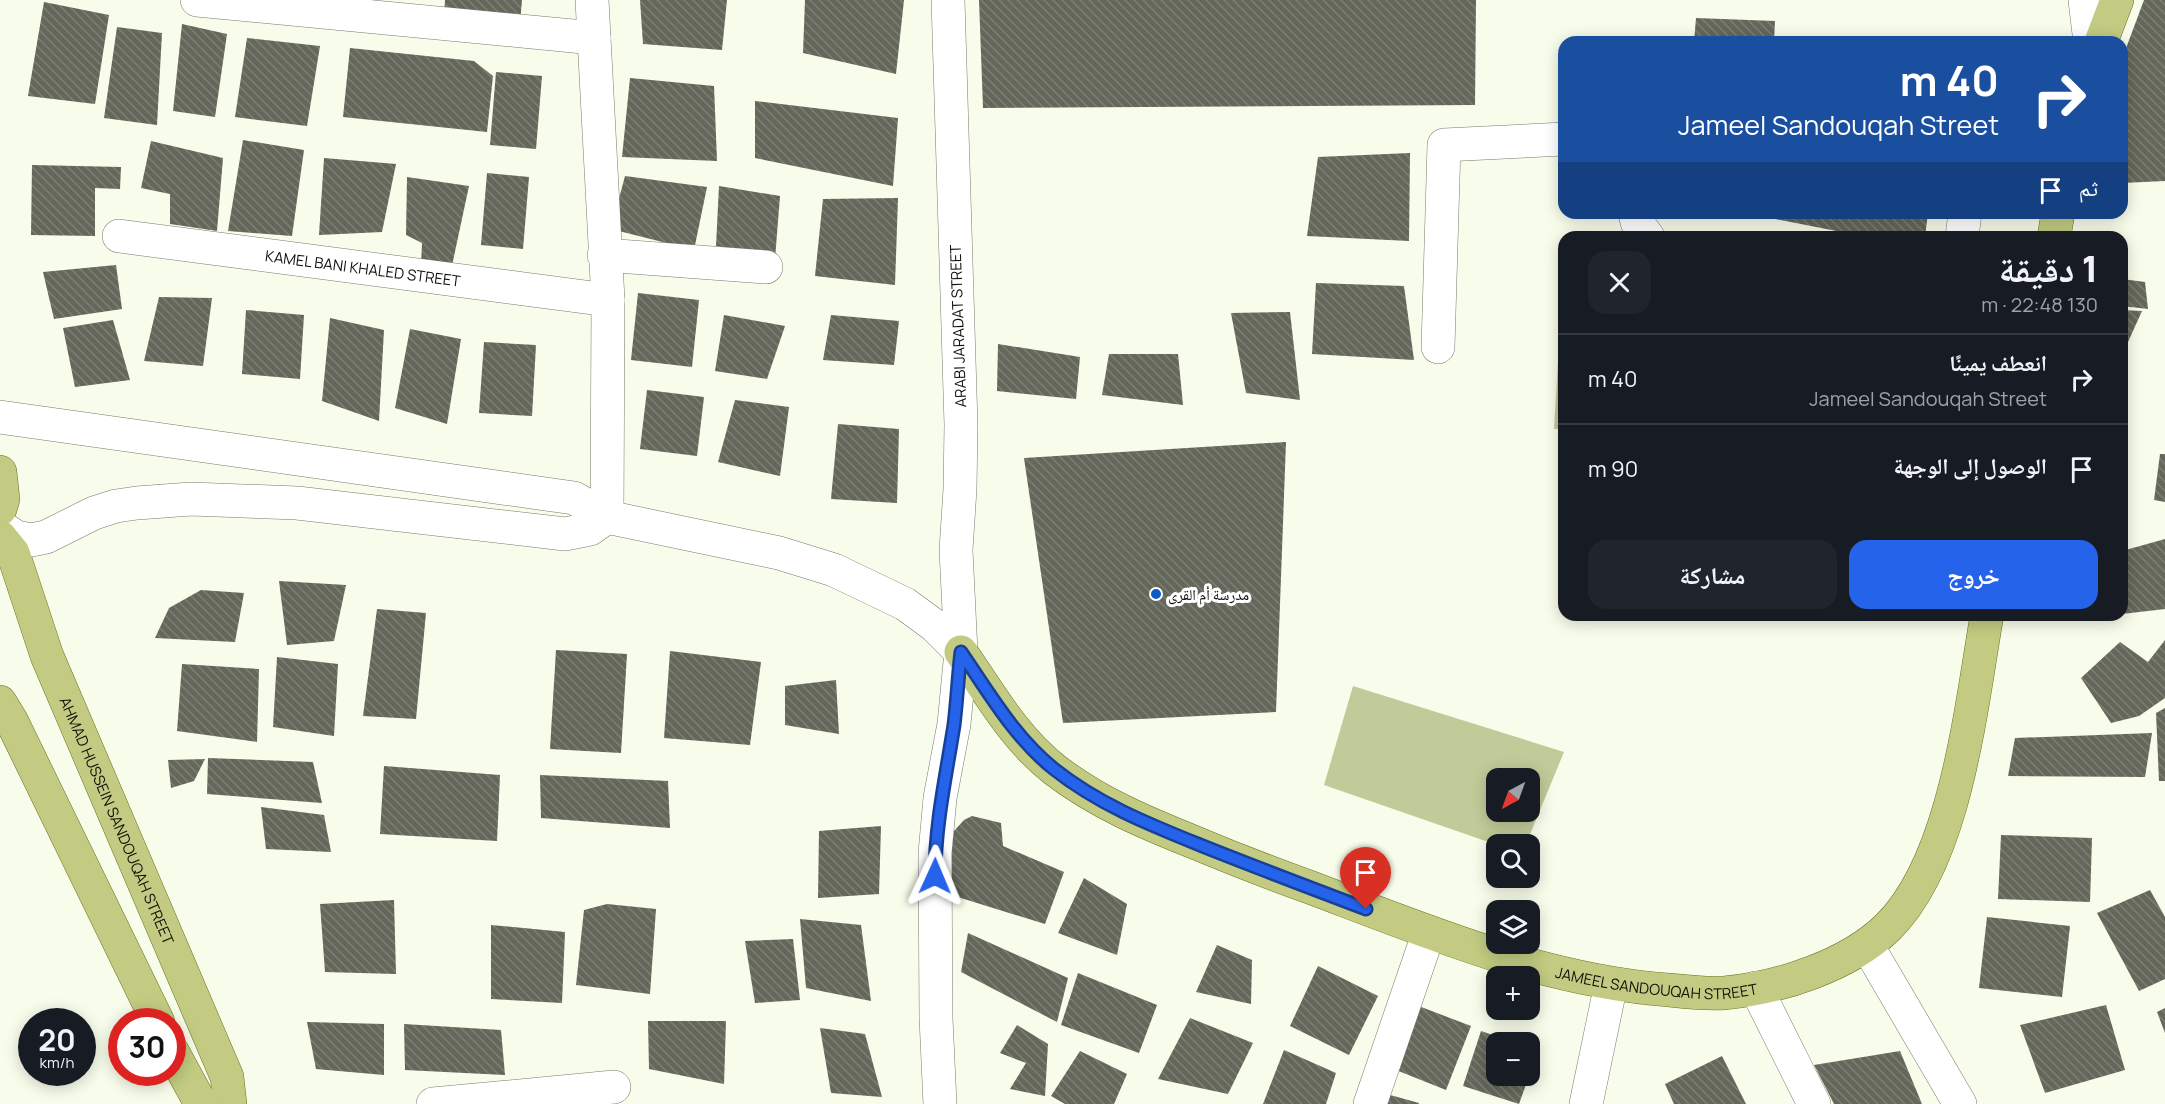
<!DOCTYPE html>
<html lang="ar">
<meta charset="utf-8">
<style>
:root{--surface:#171b24;--page:#20242c;--text:#f1f3f6;--muted:#9ea1a6;--line:#363941;--accent:#2563eb}
body{margin:0;font-family:Manrope,"Noto Naskh Arabic",sans-serif;background:var(--page);color:var(--text);direction:rtl;height:100vh;display:flex;flex-direction:column;font-size:22px;white-space:nowrap}
*{box-sizing:border-box;margin:0}
p{font-size:20px;color:var(--muted)}
.icon{flex:none;width:33px;height:33px;fill:none;stroke:currentColor;stroke-width:2;stroke-linecap:round;stroke-linejoin:round}
.map{position:relative;flex:1;overflow:hidden;direction:ltr}
.side{position:absolute;left:1558px;top:231px;width:570px;height:390px;display:flex;flex-direction:column;background:var(--surface);border-radius:18px;box-shadow:0 3px 15px #0003;direction:rtl}
.side>*{flex:none}
.hud{position:absolute;left:1558px;top:36px;width:570px;height:183px;border-radius:18px;box-shadow:0 3px 15px #0003;direction:rtl;background:#1a4fa0;color:#fff;overflow:hidden}
.needle{width:39px;rotate:221deg}
.tools{position:absolute;left:1486px;top:768px;display:grid;gap:12px}
.tools a{display:grid;place-items:center;width:54px;height:54px;border-radius:12px;background:var(--surface);box-shadow:0 3px 15px #0003;font-size:30px}
.speed{position:absolute;left:18px;top:1008px;display:flex;gap:12px;font-size:30px;font-weight:700;text-align:center}
.speed>*{display:grid;place-content:center;width:78px;height:78px;border-radius:50%;background:var(--surface);box-shadow:0 3px 15px #0003;line-height:1}
.speed small{font-size:15px;font-weight:400}
.speed .limit{border:9px solid #d22;background:#fff;color:#111}
.pin{position:absolute;display:grid;place-items:center;width:51px;height:51px;color:#fff;margin:-62px -26px;border-radius:50% 50% 50% 0;rotate:-45deg;box-shadow:0 0 6px #0007}
.pin .icon{rotate:45deg}
.me{position:absolute;width:66px;margin:-33px;rotate:1deg;stroke-linejoin:round;filter:drop-shadow(0 0 4px #0008)}
.turn{display:flex;align-items:center;gap:21px;height:126px;padding:0 30px;font-size:27px}
.turn .icon{width:78px;height:78px;stroke-width:2.5}
.turn b{display:block;font-size:42px;line-height:51px}
.then{display:flex;align-items:center;height:57px;padding:0 30px;background:#0003;gap:12px;font-size:22px}
.round{display:grid;place-items:center;flex:none;width:63px;height:63px;border-radius:18px;background:var(--page)}
.headline{display:flex;align-items:center;justify-content:space-between;height:102px;padding:0 30px}
h1{font-size:36px;font-weight:800;line-height:45px}
.button{display:flex;gap:12px;margin-top:auto;padding:12px 30px}
.button a{flex:1;height:69px;border-radius:18px;background:var(--accent);color:#fff;font-size:24px;font-weight:800;line-height:69px;text-align:center}
.button a+a{background:var(--page);color:var(--text)}
ul{padding:0;list-style:none}
li{display:flex;align-items:center;gap:18px;height:90px;padding:0 30px;border-top:2px solid var(--line)}
li div{flex:1}
li b{display:block;font-size:22px}
li em{font-style:normal}
.map>svg:first-child{display:block}
.green{fill:#c1cb99;fill-rule:evenodd}
.building{fill:url(#building-back-hatch)}
.lines{fill:none;stroke-linecap:round;stroke-linejoin:round}
.minor-casing{stroke:#787b6c;stroke-width:34}
.major-casing{stroke:#697321;stroke-width:34}
.minor{stroke:#fff;stroke-width:33}
.major{stroke:#c2cb81;stroke-width:33}
.route-casing{stroke:#184099;stroke-width:15}
.route{stroke:#2563eb;stroke-width:10}
.poi-dot{fill:#0a5bc5;stroke:#fff;stroke-width:2}
.labels{text-anchor:middle;dominant-baseline:central;stroke-width:6;stroke-linejoin:round;paint-order:stroke}
.street-label{font-size:15px;fill:#0f100a;stroke:#fff}
.poi-label{font-size:15px;fill:#0f100a;stroke:#fff;text-anchor:start}
</style>
<div class="map">
<svg width="2165" height="1104" viewBox="0 0 2165 1104">
<defs>
<pattern id="building-back-hatch" width="6" height="6" patternUnits="userSpaceOnUse" patternTransform="scale(1.5)"><rect width="6" height="6" fill="#646759"/><path d="M-1 5l2 2M0 0l6 6M5-1l2 2" fill="none" stroke="#7d7f75"/></pattern>
</defs>
<rect width="100%" height="100%" fill="#f8fcea"/>
<g class="green">
<path d="M1562 294H1564V429H1554Z"/>
<path d="M1353 686 1564 752 1526 844 1497 845 1324 785ZM1497 778H1530V812H1497Z"/>
</g>
<g class="building">
<path d="M445 0H522L520 23 444 16Z"/>
<path d="M640 0H727L722 50 643 44Z"/>
<path d="M805 0H904L896 74 803 53Z"/>
<path d="M979 0H1476L1475 105 983 108Z"/>
<path d="M2144 0H2165V181L2122 183V59Z"/>
<path d="M44 2 109 15 95 104 28 96Z"/>
<path d="M1696 18 1775 21 1774 42H1694Z"/>
<path d="M182 24 227 34 215 117 173 111Z"/>
<path d="M117 27 162 33 157 125 104 118Z"/>
<path d="M247 38 320 46 307 126 235 117Z"/>
<path d="M350 48 474 61 493 76 487 132 343 117Z"/>
<path d="M496 72 542 76 536 149 490 145Z"/>
<path d="M630 78 714 86 717 161 622 157Z"/>
<path d="M755 101 898 118 893 186 755 158Z"/>
<path d="M243 140 304 150 292 236 228 231Z"/>
<path d="M151 141 223 158 217 231 170 224V194L141 188Z"/>
<path d="M1410 153 1409 241 1307 236 1318 157Z"/>
<path d="M324 158 396 164 382 232 319 235Z"/>
<path d="M32 165 121 167 120 189 95 188V236L31 235Z"/>
<path d="M487 173 529 177 523 249 481 245Z"/>
<path d="M625 176 707 187 694 250 611 229Z"/>
<path d="M407 177 469 186 450 275 421 266 422 243 406 235Z"/>
<path d="M719 186 780 196 775 259 716 246Z"/>
<path d="M898 198 895 285 815 276 823 199Z"/>
<path d="M1745 213H1928L1925 237H1867Z"/>
<path d="M116 265 122 309 54 319 43 272Z"/>
<path d="M2122 279 2145 282 2148 309 2122 306Z"/>
<path d="M1316 283 1404 286 1414 360 1312 354Z"/>
<path d="M638 293 699 300 692 367 631 360Z"/>
<path d="M159 297 212 298 203 366 144 361Z"/>
<path d="M246 310 304 315 300 379 242 374Z"/>
<path d="M2122 310 2142 311 2128 342 2122 343Z"/>
<path d="M1290 312 1300 400 1246 393 1231 313Z"/>
<path d="M724 315 785 326 767 379 715 371Z"/>
<path d="M831 315 899 321 894 365 823 360Z"/>
<path d="M330 318 384 330 379 421 322 401Z"/>
<path d="M113 320 130 380 75 387 63 328Z"/>
<path d="M410 329 461 339 447 424 395 408Z"/>
<path d="M484 342 536 345 532 416 479 413Z"/>
<path d="M998 344 1080 357 1076 399 997 391Z"/>
<path d="M1109 354H1178L1183 405 1102 395Z"/>
<path d="M647 390 704 397 697 456 640 449Z"/>
<path d="M735 400 789 407 780 476 718 462Z"/>
<path d="M838 424 899 429 897 503 831 499Z"/>
<path d="M1286 442 1276 712 1063 723 1024 458Z"/>
<path d="M2160 454H2165V502L2154 500Z"/>
<path d="M2165 539V609L2122 614V551Z"/>
<path d="M279 581 346 585 334 641 287 645Z"/>
<path d="M201 590 244 593 235 642 155 638 169 608Z"/>
<path d="M377 609 426 613 416 719 363 716Z"/>
<path d="M2165 640V698L2139 716 2111 723 2081 678 2120 642 2148 662Z"/>
<path d="M556 650 627 654 621 753 550 749Z"/>
<path d="M670 651 761 662 750 745 664 738Z"/>
<path d="M277 657 338 664 334 736 273 727Z"/>
<path d="M182 664 259 669 257 742 177 731Z"/>
<path d="M836 680 839 734 785 725V686Z"/>
<path d="M2165 708V781H2159L2156 713Z"/>
<path d="M2152 733 2145 777 2008 776 2015 738Z"/>
<path d="M208 758 313 762 322 803 207 794Z"/>
<path d="M205 759 194 781 171 788 168 760Z"/>
<path d="M384 766 500 775 497 841 380 834Z"/>
<path d="M540 775 668 781 670 828 541 818Z"/>
<path d="M261 807 324 815 331 852 266 849Z"/>
<path d="M972 816 1001 823 1003 846 1064 872 1045 924 948 894 951 848 954 831 964 820Z"/>
<path d="M881 826 879 894 818 898 819 831Z"/>
<path d="M2001 835 2092 838 2090 902 1998 899Z"/>
<path d="M1084 878 1127 904 1117 955 1058 933Z"/>
<path d="M2150 890 2165 917V979L2139 991 2097 913Z"/>
<path d="M394 900 396 974 325 972 320 904Z"/>
<path d="M607 904 656 909 650 994 576 985 584 910Z"/>
<path d="M1987 917 2070 926 2062 997 1979 988Z"/>
<path d="M800 919 861 925 871 1001 806 988Z"/>
<path d="M491 925 565 932 562 1003 491 999Z"/>
<path d="M968 933 1068 978 1057 1022 961 972Z"/>
<path d="M793 939 800 1000 755 1003 745 941Z"/>
<path d="M1217 945 1252 960 1251 1004 1196 992Z"/>
<path d="M1318 966 1378 996 1349 1055 1290 1026Z"/>
<path d="M1078 973 1157 1005 1139 1053 1061 1025Z"/>
<path d="M1416 1005 1471 1026 1446 1090 1391 1068Z"/>
<path d="M2106 1005 2125 1070 2045 1093 2020 1025Z"/>
<path d="M2165 1008V1033L2157 1012Z"/>
<path d="M1190 1018 1253 1043 1228 1094 1158 1079Z"/>
<path d="M648 1021H726L724 1084 649 1069Z"/>
<path d="M307 1022 384 1024V1075L316 1069Z"/>
<path d="M404 1024 501 1030 505 1075 405 1070Z"/>
<path d="M1017 1025 1048 1044 1045 1096 1010 1089 1026 1063 1000 1053Z"/>
<path d="M820 1028 865 1034 882 1097 831 1093Z"/>
<path d="M1481 1031 1513 1042H1497V1076H1529L1519 1104 1463 1086Z"/>
<path d="M1284 1050 1336 1073 1326 1104H1263Z"/>
<path d="M1080 1051 1127 1074 1114 1104H1065L1051 1096Z"/>
<path d="M1900 1051 1922 1104H1834L1814 1065Z"/>
<path d="M1722 1056 1746 1104H1674L1665 1084Z"/>
<path d="M1383 1093 1419 1103V1104H1380Z"/>
</g>
<g class="lines">
<g class="minor-casing">
<g id="minor">
<path d="M197 0 594 38"/>
<path d="M592 0 608 300 607 517"/>
<path d="M2085 0 2090 42"/>
<path d="M1635 213 1637 222 1648 237"/>
<path id="s1" d="M119 236 608 300"/>
<path d="M1962 237 1965 213"/>
<path d="M604 255 766 267"/>
<path d="M1438 347 1444 145 1564 139"/>
<path d="M0 417 574 498 607 517 779 553 834 570 905 604 935 626 961 652"/>
<path d="M0 526 16 537 31 540 46 537 94 513 116 506 137 503 191 499 297 503 565 534 590 529 607 517"/>
<path d="M1867 945 1960 1104"/>
<path d="M1756 988 1814 1104"/>
<path d="M433 1104 614 1087"/>
<path d="M940 1104 936 1018 935 853 940 798 954 724 961 652 956 550 960 489 961 425 948 0"/>
<path d="M1370 1104 1429 932"/>
<path d="M1586 1104 1611 984"/>
</g>
</g>
<g class="major-casing">
<g id="major">
<path d="M2101 42 2117 0"/>
<path d="M2054 237 2058 213"/>
<path d="M0 472 3 499 0 509"/>
<path id="s2" d="M0 537 13 553 47 656 227 1077 230 1104"/>
<path id="s3" d="M961 652C989 693 1015 739 1055 770 1098 803 1146 823 1196 843 1234 859 1273 874 1312 888 1428 932 1545 981 1669 990 1687 992 1706 994 1724 993 1779 988 1848 966 1888 927 1956 860 1971 706 1987 615"/>
<path d="M0 702 11 720 158 1022"/>
<path d="M172 1051 201 1104"/>
</g>
</g>
<use href="#minor" class="minor"/>
<use href="#major" class="major"/>
</g>
<g class="lines">
<g class="route-casing">
<path id="route" d="M935 876C935 825 946 776 954 725 957 701 958 676 961 652 989 693 1015 738 1054 769 1098 804 1148 824 1200 845 1255 867 1311 888 1366 909"/>
</g>
<use href="#route" class="route"/>
</g>
<circle class="poi-dot" cx="1156" cy="594" r="6"/>
<g class="labels">
<g class="street-label">
<text stroke="none"><textPath href="#s1" startOffset="246">KAMEL BANI KHALED STREET</textPath></text>
<text transform="translate(958 326) rotate(-92)">ARABI JARADAT STREET</text>
<text stroke="none"><textPath href="#s2" startOffset="308">AHMAD HUSSEIN SANDOUQAH STREET</textPath></text>
<text stroke="none"><textPath href="#s3" startOffset="795">JAMEEL SANDOUQAH STREET</textPath></text>
</g>
<g class="poi-label">
<text x="1168" y="594">مدرسة أم القرى</text>
</g>
</g>
</svg>
<div class="tools">
<a><svg class="needle" viewBox="-14 -14 28 28"><path d="M0-13l5 13h-10z" fill="#e53935"/><path d="M0 13l5-13h-10z" fill="#9ea1a6"/></svg></a>
<a><svg class="icon" aria-label="search" viewBox="0 0 24 24"><circle cx="10" cy="10" r="6"/><path d="M15 15l6 6"/></svg></a>
<a><svg class="icon" aria-label="layers" viewBox="0 0 24 24"><path d="M12 4l9 5-9 5-9-5zM3 14l9 5 9-5"/></svg></a>
<a>+</a>
<a>−</a>
</div>
<div class="speed"><div>20<small>km/h</small></div><div class="limit">30</div></div>
<div class="pin" style="left:1366px;top:909px;background:#d93025"><svg class="icon" aria-label="arrive" viewBox="0 0 24 24"><path d="M6 21V4h12l-3 4 3 4H6"/></svg></div>
<svg class="me" style="left:935px;top:876px" viewBox="-20 -20 40 40"><path d="M0-17L14 15 0 8-14 15z" fill="#2563eb" stroke="#fff" stroke-width="4"/></svg>
<div class="hud">
<div class="turn"><svg class="icon" aria-label="right" viewBox="0 0 24 24"><path d="M7 20v-9h11M14 6l5 5-5 5"/></svg><div><b>40 m</b>Jameel Sandouqah Street</div></div>
<div class="then">ثم<svg class="icon" aria-label="arrive" viewBox="0 0 24 24"><path d="M6 21V4h12l-3 4 3 4H6"/></svg></div>
</div>
<section class="side">
<div class="headline"><div><h1>1 دقيقة</h1><p>130 m · 22:48</p></div><a class="round"><svg class="icon" aria-label="close" viewBox="0 0 24 24"><path d="M6 6l12 12M18 6L6 18"/></svg></a></div>
<ul>
<li><svg class="icon" aria-label="right" viewBox="0 0 24 24"><path d="M7 20v-9h11M14 6l5 5-5 5"/></svg><div><b>انعطف يمينًا</b><p>Jameel Sandouqah Street</p></div><em>40 m</em></li>
<li><svg class="icon" aria-label="arrive" viewBox="0 0 24 24"><path d="M6 21V4h12l-3 4 3 4H6"/></svg><div><b>الوصول إلى الوجهة</b></div><em>90 m</em></li>
</ul>
<div class="button"><a>خروج</a><a>مشاركة</a></div>
</section>
</div>
